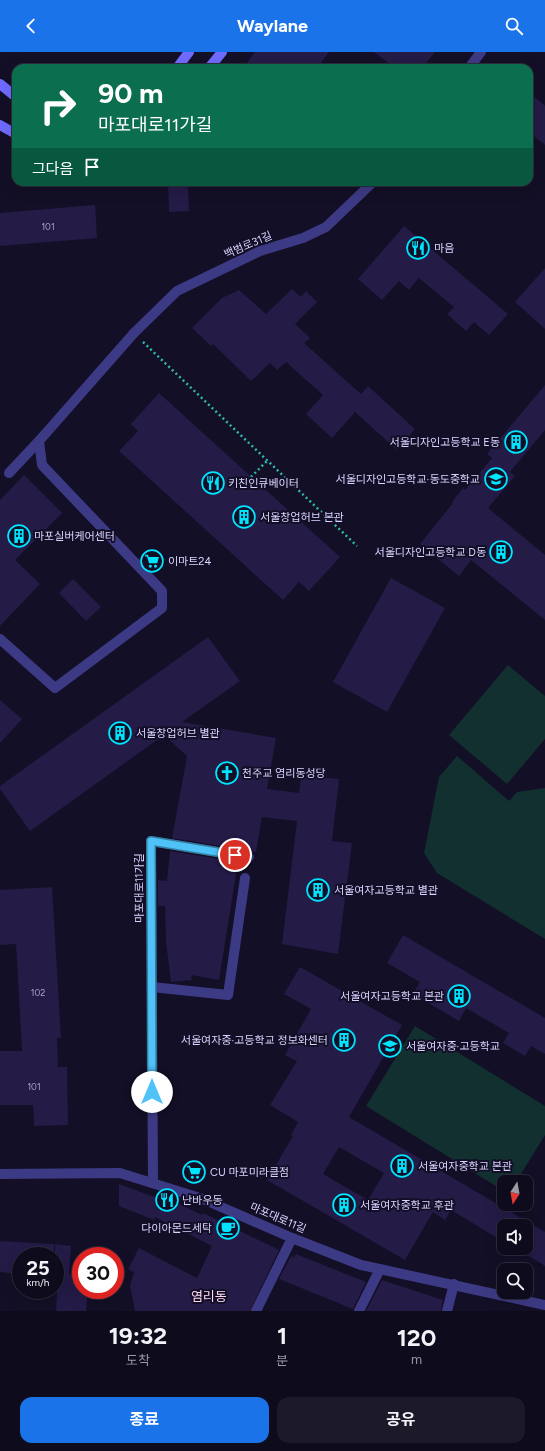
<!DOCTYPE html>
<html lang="ko">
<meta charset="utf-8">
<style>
:root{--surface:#0e0b1c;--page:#1c1929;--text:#f1f3f6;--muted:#9b9ba3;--line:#2e2b3b;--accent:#1a73e8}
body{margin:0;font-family:Figtree,"Noto Sans KR",sans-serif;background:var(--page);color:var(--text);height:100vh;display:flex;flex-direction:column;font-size:15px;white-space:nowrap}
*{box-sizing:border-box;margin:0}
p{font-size:13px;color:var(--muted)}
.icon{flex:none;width:22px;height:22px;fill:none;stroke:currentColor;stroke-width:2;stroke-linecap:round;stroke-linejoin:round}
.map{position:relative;height:1259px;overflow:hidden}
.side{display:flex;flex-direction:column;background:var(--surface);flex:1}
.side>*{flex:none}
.top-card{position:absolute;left:12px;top:12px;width:521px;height:122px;border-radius:12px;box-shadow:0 4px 16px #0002,0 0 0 1px var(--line);background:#0b6e4f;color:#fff;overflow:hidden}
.needle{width:26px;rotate:191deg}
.controls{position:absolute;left:497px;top:1123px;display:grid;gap:8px}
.controls a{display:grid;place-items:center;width:36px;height:36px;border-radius:8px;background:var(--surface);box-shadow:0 4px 16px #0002,0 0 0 1px var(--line);font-size:20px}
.speed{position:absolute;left:12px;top:1195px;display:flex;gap:8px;font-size:20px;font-weight:700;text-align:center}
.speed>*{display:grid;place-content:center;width:52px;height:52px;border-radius:50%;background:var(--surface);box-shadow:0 4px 16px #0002,0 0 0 1px var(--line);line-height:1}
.speed small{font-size:10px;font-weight:400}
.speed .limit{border:6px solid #d22;background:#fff;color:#111}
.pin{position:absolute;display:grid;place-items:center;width:34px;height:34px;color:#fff;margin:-17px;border:2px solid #fff;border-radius:50%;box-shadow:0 1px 4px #0007}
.me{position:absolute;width:44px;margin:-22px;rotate:0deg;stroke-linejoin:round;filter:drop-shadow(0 0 3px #0008)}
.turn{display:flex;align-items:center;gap:14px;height:84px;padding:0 20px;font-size:18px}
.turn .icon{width:52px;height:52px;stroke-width:2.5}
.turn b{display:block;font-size:28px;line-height:34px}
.then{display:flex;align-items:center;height:38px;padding:0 20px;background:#0003;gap:8px;font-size:15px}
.eta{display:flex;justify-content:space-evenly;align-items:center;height:68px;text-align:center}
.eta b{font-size:24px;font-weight:700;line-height:28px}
.action{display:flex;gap:8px;margin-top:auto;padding:8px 20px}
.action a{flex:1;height:46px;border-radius:12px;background:var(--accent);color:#fff;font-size:16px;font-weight:700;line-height:46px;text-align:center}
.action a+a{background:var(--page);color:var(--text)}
header{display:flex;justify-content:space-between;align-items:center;height:52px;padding:0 20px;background:var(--accent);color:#fff;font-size:18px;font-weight:700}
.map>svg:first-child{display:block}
.green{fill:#12302f}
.building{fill:#241b47;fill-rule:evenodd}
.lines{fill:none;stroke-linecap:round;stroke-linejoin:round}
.path{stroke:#2fb8b0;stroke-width:2.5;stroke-dasharray:2 3;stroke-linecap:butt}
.lane{stroke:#3d3a85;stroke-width:10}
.street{stroke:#3d3a85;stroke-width:10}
.secondary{stroke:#6f6bff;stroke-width:10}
.route-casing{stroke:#337fa1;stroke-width:10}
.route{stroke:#4fc3f7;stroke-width:7}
.labels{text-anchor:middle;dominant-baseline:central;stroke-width:4;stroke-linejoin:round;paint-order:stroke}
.number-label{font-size:9px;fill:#aca6d1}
.street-label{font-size:11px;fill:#d9d4ff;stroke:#130f26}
.poi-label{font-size:11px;fill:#d9d4ff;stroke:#130f26;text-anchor:start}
.quarter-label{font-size:13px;fill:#ffd6f0;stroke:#130f26}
</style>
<header><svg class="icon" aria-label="back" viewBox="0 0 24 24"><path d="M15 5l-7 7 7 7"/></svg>Waylane<svg class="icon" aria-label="search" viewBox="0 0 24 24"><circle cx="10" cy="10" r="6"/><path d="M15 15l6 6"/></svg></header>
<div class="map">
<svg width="545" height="1259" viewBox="0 0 545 1259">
<rect width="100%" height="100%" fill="#130f26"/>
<g class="green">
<path d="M508 613 545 644V687L507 732 449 683Z"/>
<path d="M457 704 509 749 517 740 545 736V887L437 821 424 801 439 725Z"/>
<path d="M415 974 545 1054V1083L516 1130H504V1139L366 1054Z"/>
</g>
<g class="building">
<path d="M255 0H329L317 16H243Z"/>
<path d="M374 0H435L422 16H395Z"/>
<path d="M529 40 545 54V93L529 80Z"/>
<path d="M168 130H188L189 159 169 160Z"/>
<path d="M95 153 97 186 0 194V161Z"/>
<path d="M404 174 508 262 489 283 474 270 466 279 447 262 454 255 419 226 409 238 399 229 382 248 358 227Z"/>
<path d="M545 216V277L515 250Z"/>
<path d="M292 237 301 245 306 239 317 250 295 272 310 286 304 291 361 342 368 334 415 377 397 398 355 360 332 386 306 362 323 343 286 310 277 318 270 311 251 329 213 292 211 294 192 276 222 246 239 238 266 262Z"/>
<path d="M545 333V378L510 420 515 424 488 456 545 503V568L471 508 459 524 420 492 453 451 452 450 463 436 465 438 492 406 487 402Z"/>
<path d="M159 341 340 505 309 539 299 530 283 548 119 399 138 379 131 372Z"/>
<path d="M24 423 62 461 15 508 40 532 0 574V448Z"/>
<path d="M391 526 445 556 387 660 333 630Z"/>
<path d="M73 527 101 555 86 569 59 541Z"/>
<path d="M208 585 240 629 182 670 276 686 267 737 299 741 301 723 339 727 332 789 352 791 338 902 282 892 297 769 262 765 256 800 172 786 187 704 164 683 30 779 0 737V734Z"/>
<path d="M0 648 22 667 0 691Z"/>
<path d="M170 799 238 810 219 928 191 923 192 928 171 930 166 890 165 854H158V828L167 829Z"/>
<path d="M52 835 61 986H57L58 1015H67L68 1073 34 1074 33 1053H0V999H22L16 892 0 893V838Z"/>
<path d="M403 883 545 966V1002L531 994 525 1004 503 991 509 981 466 956 459 969 413 942 420 930 387 911Z"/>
<path d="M300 915 402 973 349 1065 545 1180V1214L515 1196H526V1174H504V1190L451 1158 445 1168 433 1160 405 1208 267 1128 293 1084 291 1083 298 1070 270 1053 297 1009 285 1003 311 957 284 942ZM339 1095 384 1121 368 1148 323 1122Z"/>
<path d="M119 1132 165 1149 166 1146 202 1163 203 1161 279 1198 250 1259H135L130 1233 134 1220 128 1217 139 1196 197 1226 212 1194 155 1165 154 1168 119 1154Z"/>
<path d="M0 1189 54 1192V1204H21V1222L0 1220Z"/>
<path d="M55 1192 71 1194 69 1222H81V1238H88L86 1259H56L58 1224H55Z"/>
<path d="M296 1202 366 1230 353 1257 279 1227 291 1204 294 1205Z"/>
<path d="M382 1228 443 1248 441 1259H366Z"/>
</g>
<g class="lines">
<g class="path">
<path d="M143 290 357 494"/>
<path d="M251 425 267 409"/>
</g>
<g class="lane">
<path d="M9 421 39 389"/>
<path d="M0 587 55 636 162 556V539L42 413 39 389 134 281"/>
</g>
<g class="street">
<path d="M469 16 481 0"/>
<path d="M134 281 177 239 260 199 303 186 326 175 373 130"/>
<path d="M152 935 228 943 245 826"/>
<path d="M0 1122 120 1121 203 1147 292 1186 361 1213 545 1253"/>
<path d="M153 1131 151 789 249 805"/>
<path d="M256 1259 292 1186"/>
<path d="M359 1259 380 1217"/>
<path d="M447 1259 454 1232"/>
</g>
<g class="secondary">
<path d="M177 16 189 0"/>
<path d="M209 16 222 0"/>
<path d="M0 32 16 45"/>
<path d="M0 73 16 82"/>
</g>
</g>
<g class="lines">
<g class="route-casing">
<path id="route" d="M152 1040 151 789 235 803"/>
</g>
<use href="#route" class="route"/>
</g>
<defs>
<g id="restaurant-ring" transform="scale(1.15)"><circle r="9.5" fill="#130f26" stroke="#00e5ff" stroke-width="1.5"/><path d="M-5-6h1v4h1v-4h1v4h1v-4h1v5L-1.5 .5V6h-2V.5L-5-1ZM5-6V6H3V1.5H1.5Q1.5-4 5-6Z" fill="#00e5ff"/></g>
<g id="building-ring" transform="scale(1.15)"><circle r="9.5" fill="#130f26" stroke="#00e5ff" stroke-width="1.5"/><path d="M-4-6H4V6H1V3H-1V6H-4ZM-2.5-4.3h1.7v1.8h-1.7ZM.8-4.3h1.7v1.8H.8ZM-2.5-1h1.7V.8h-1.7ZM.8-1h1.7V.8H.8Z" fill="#00e5ff"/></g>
<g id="school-ring" transform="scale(1.15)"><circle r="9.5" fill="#130f26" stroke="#00e5ff" stroke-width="1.5"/><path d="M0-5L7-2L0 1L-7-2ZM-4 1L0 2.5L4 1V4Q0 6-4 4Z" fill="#00e5ff"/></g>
<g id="supermarket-ring" transform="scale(1.15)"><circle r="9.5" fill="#130f26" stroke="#00e5ff" stroke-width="1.5"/><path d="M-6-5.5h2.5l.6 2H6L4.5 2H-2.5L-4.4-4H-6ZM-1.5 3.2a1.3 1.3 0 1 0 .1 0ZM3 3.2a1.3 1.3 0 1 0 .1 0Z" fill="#00e5ff"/></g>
<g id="church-ring" transform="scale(1.15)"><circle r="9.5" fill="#130f26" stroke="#00e5ff" stroke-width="1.5"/><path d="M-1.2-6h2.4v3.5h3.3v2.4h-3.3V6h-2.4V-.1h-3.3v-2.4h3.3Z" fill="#00e5ff"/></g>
<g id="cafe-ring" transform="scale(1.15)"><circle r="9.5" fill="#130f26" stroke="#00e5ff" stroke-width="1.5"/><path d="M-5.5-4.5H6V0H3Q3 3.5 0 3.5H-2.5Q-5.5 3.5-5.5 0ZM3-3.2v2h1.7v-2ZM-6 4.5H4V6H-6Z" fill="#00e5ff"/></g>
</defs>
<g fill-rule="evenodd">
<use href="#restaurant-ring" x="418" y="196"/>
<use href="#building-ring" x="516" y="390"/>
<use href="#school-ring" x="496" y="427"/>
<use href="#restaurant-ring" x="213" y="431"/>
<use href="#building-ring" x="244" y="465"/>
<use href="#building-ring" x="19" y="484"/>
<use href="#building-ring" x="501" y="500"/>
<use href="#supermarket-ring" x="152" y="509"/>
<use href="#building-ring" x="120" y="681"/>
<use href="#church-ring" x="227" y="721"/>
<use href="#building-ring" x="318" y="838"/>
<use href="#building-ring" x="459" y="944"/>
<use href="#building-ring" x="344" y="988"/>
<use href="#school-ring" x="390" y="994"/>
<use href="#building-ring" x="402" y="1114"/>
<use href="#supermarket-ring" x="194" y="1120"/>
<use href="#restaurant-ring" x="167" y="1148"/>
<use href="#building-ring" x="344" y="1153"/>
<use href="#cafe-ring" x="228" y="1176"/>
</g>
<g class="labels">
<g class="number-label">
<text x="48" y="174">101</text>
<text x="38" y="940">102</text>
<text x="34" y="1034">101</text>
</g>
<g class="street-label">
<text transform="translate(248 193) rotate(-23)">백범로31길</text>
<text transform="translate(139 836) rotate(-90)">마포대로11가길</text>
<text transform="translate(278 1166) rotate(23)">마포대로11길</text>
</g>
<g class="poi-label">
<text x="434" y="196">마음</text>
<text x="500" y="390" text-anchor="end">서울디자인고등학교 E동</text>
<text x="480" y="427" text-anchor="end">서울디자인고등학교·동도중학교</text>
<text x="228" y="431">키친인큐베이터</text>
<text x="260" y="465">서울창업허브 본관</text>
<text x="34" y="484">마포실버케어센터</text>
<text x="486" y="500" text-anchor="end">서울디자인고등학교 D동</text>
<text x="168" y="509">이마트24</text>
<text x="136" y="681">서울창업허브 별관</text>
<text x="242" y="721">천주교 염리동성당</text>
<text x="334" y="838">서울여자고등학교 별관</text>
<text x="444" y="944" text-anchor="end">서울여자고등학교 본관</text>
<text x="328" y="988" text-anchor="end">서울여자중·고등학교 정보화센터</text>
<text x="406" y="994">서울여자중·고등학교</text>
<text x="418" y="1114">서울여자중학교 본관</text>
<text x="210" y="1120">CU 마포미라클점</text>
<text x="182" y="1148">난바우동</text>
<text x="360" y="1153">서울여자중학교 후관</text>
<text x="212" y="1176" text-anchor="end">다이아몬드세탁</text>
</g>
<g class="quarter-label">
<text x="209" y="1244">염리동</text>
</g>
</g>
</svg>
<div class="controls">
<a><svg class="needle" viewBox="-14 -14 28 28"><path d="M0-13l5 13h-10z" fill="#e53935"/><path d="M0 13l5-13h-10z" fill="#9b9ba3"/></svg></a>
<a><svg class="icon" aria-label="sound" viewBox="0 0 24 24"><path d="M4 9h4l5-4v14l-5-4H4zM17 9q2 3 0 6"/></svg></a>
<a><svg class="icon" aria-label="search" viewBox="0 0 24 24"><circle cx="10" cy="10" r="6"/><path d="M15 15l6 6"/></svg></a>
</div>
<div class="speed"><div>25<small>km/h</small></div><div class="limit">30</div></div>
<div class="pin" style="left:235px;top:803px;background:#d93025"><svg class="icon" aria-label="arrive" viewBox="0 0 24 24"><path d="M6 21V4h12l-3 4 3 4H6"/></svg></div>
<svg class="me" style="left:152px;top:1040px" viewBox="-20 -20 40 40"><circle r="19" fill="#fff"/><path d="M0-13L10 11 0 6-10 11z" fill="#4fc3f7"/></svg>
<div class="top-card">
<div class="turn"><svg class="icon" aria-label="right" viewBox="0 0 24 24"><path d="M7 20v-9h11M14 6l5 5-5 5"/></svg><div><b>90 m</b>마포대로11가길</div></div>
<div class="then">그다음<svg class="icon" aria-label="arrive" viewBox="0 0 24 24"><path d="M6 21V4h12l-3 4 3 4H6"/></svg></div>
</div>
</div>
<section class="side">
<div class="eta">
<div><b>19:32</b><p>도착</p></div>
<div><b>1</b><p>분</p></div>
<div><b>120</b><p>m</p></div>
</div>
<div class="action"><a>종료</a><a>공유</a></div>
</section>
